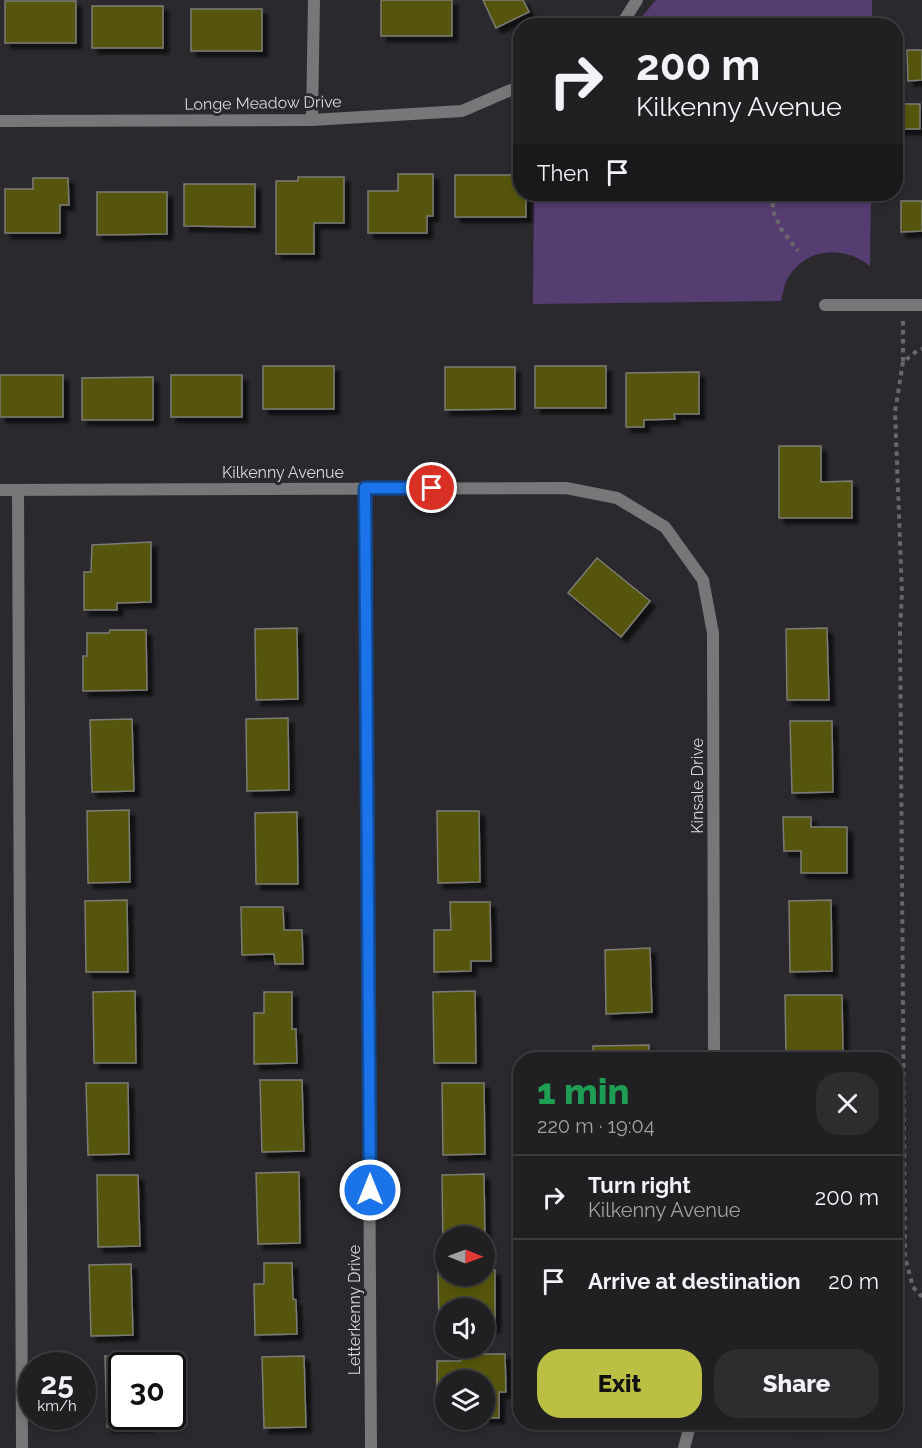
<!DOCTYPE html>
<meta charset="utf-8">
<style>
:root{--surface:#201f22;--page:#2d2c2f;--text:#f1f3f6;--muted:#a2a2a5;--line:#3d3d40;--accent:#bbc044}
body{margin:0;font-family:Raleway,sans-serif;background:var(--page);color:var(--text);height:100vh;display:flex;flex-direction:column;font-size:22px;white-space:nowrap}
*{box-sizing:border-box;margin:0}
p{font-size:20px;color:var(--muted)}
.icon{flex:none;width:33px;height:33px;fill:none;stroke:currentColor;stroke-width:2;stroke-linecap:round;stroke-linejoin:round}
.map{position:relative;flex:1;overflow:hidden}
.details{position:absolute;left:513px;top:1052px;width:390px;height:378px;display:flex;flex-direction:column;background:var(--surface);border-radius:24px;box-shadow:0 3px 9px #0003,0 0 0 2px var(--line)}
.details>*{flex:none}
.top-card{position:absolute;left:513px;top:18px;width:390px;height:183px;border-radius:24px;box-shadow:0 3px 9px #0003,0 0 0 2px var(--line);background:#201f22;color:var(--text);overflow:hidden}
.needle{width:39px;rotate:91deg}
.buttons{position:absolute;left:435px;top:1226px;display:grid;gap:12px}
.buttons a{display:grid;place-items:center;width:60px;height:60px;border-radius:50%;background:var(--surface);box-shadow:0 3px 9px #0003,0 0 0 2px var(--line);font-size:30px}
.speed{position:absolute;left:18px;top:1352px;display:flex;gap:12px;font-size:30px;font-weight:700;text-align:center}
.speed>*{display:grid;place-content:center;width:78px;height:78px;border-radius:50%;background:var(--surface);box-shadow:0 3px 9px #0003,0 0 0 2px var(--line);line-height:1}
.speed small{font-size:15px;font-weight:400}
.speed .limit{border:3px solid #111;border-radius:9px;background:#fff;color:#111}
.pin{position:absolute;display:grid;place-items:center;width:51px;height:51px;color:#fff;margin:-26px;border:3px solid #fff;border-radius:50%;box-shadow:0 2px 6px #0007}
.me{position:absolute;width:66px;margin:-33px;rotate:0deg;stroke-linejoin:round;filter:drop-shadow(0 0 4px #0008)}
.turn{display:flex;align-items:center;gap:21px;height:126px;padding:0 24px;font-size:27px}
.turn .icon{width:78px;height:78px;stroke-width:2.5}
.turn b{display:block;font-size:42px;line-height:51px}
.then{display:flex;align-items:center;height:57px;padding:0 24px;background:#0003;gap:12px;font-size:22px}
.round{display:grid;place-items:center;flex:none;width:63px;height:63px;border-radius:24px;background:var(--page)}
.summary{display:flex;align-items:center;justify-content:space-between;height:102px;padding:0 24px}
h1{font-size:36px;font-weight:800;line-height:45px;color:#1e9e55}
.action{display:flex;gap:12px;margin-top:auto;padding:12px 24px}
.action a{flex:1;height:69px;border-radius:24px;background:var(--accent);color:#111;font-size:24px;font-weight:800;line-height:69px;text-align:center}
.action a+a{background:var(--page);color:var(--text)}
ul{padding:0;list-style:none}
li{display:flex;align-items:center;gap:18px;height:84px;padding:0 24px;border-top:2px solid var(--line)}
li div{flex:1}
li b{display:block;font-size:22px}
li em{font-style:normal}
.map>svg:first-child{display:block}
.green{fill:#553d71}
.building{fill:#545509;stroke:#7c7c76;stroke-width:1.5;filter:url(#shadow)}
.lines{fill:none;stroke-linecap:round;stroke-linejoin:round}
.path{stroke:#69676b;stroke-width:4;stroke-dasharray:4.5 4.5;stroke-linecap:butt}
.minor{stroke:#777678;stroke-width:12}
.route-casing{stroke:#114b97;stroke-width:15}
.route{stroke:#1a73e8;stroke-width:10}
.labels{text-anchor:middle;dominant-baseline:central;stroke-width:6;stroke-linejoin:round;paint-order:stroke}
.street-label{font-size:16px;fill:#d8d7da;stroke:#2b292e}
</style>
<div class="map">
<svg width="922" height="1448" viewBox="0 0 922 1448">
<defs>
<filter id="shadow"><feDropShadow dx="5.5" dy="5.5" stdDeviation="1.5" flood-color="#0009"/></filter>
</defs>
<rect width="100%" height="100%" fill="#2b292e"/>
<g class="green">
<path d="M656 0H872V25H635Z"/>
<path d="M534 194H871L870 266C844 245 806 247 788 278 784 284 783 294 781 301L533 304Z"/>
</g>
<g class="building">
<rect x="381" y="0" width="71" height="36"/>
<path d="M483 0H523L529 12 496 28Z"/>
<rect x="5" y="1" width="71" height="42"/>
<rect x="92" y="6" width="71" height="42"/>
<rect x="191" y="9" width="71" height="42"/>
<path d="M907 50H922V80L908 81Z"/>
<rect x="896" y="104" width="24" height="25"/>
<path d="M398 174H433V216H427V233H368V191H398Z"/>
<path d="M455 175H520V194H526V217H455Z"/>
<path d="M298 177H344V223H314V254H276V181H298Z"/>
<path d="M33 178H68L69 205H60V233H5V189H33Z"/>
<path d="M184 184H255V227L184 226Z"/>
<path d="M97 192H167V234L97 235Z"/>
<path d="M901 201H922V231L901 232Z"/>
<rect x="263" y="366" width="71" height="43"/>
<rect x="535" y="366" width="71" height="42"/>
<path d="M445 367H515V409L445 410Z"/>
<path d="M699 372V414H674L675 419 644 420V427H626V373Z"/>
<rect x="0" y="375" width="63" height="42"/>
<rect x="171" y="375" width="71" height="42"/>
<path d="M153 377V420H82V378Z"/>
<path d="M779 446H821V482L852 481V518H779Z"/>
<path d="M151 542V602L117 603V610H84V572H91L92 545Z"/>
<path d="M597 558 650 601 621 637 568 593Z"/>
<path d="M297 628 298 699 256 700 255 629Z"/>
<path d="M827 628 829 700H787L786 629Z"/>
<path d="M110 630H146L147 690 83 691V656H87V633H109Z"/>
<path d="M288 718 289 790 247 791 246 719Z"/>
<path d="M132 719 134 791 92 792 90 720Z"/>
<path d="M790 721H832L833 792 792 793Z"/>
<path d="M129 810 130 882 88 883 87 811Z"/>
<path d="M437 811H479L480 882 438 883Z"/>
<path d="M297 812 298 884H256L255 813Z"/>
<path d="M783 817H811V827H847V873H801V851H784Z"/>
<path d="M127 900 128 972H86L85 901Z"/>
<path d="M831 900 832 971 790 972 789 901Z"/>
<path d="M450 902H490L491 961H471V971L434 972V930H451Z"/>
<path d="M241 907H283L284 930H302L303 964H275L274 954 242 955Z"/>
<path d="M650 948 652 1012 606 1014 605 950Z"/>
<path d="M135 991 136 1063H94L93 992Z"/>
<path d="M475 991 476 1063H434L433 992Z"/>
<path d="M264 992H292V1029H296L297 1063 254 1064V1013H264Z"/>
<path d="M785 995H842L843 1052H811V1059H786Z"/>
<path d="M649 1045V1059H573V1056L593 1055V1046Z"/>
<path d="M260 1080H302L304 1151 262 1152Z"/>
<path d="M86 1083H128L129 1154 88 1155Z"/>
<path d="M442 1083H484L485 1154 443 1155Z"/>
<path d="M299 1172 300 1243 258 1244 256 1173Z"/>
<path d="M484 1174 485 1245 484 1236H446V1246H443L442 1175Z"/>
<path d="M97 1175H138L140 1246 98 1247Z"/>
<path d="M264 1263H292L293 1299 296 1300 297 1334 255 1335 254 1284H264Z"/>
<path d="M131 1264 133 1335 91 1336 89 1265Z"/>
<path d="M438 1270H446V1275H484V1270H495V1327H484V1308H446V1327H439Z"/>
<path d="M461 1354H505L506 1392H499V1418H484V1380H446V1418H441V1389H437V1361H461Z"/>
<path d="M147 1355 148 1365H122V1416H148L149 1426 107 1427 105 1356Z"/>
<path d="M304 1356 306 1427 264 1428 262 1357Z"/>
<path d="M787 1422H829V1423L787 1424Z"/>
</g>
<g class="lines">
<g class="path">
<path d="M775 194 772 209 781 229 798 251"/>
<path d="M903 321V362L918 350 922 349"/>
<path d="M903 362 895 412 902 593 900 629 905 1257 913 1287 922 1297"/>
</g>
<g class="minor">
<path d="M616 26 625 19 637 0"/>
<path d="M312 120 314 0"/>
<path d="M0 121 312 120 462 111 520 86"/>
<path d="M825 305H922"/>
<path d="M365 488 371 1448"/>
<path d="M0 490 566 488 617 498 665 527 703 580 713 633 714 1059"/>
<path d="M18 490 22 1448"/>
<path d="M684 1448 691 1422"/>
</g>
</g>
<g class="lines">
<g class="route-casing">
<path id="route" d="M370 1190 365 488H432"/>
</g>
<use href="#route" class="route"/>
</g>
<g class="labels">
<g class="street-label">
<text transform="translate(263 103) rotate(-1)">Longe Meadow Drive</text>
<text x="283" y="472">Kilkenny Avenue</text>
<text transform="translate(697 786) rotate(-90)">Kinsale Drive</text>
<text transform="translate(354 1310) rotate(-90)">Letterkenny Drive</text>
</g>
</g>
</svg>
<div class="buttons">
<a><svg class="needle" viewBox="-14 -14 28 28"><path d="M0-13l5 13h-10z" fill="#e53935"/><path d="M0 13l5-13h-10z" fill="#a2a2a5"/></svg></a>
<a><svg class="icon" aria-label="sound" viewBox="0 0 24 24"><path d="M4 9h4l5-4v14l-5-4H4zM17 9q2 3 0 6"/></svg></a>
<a><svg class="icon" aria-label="layers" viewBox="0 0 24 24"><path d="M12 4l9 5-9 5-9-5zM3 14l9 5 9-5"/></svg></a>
</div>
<div class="speed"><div>25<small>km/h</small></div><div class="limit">30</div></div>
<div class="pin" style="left:432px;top:488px;background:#d93025"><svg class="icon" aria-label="arrive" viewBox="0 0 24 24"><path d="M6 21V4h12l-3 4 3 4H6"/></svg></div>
<svg class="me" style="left:370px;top:1190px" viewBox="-20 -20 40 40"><circle r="17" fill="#1a73e8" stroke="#fff" stroke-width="3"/><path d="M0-11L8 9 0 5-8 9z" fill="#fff"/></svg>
<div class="top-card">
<div class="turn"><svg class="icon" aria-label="right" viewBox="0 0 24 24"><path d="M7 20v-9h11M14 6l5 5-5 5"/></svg><div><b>200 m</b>Kilkenny Avenue</div></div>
<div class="then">Then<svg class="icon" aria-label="arrive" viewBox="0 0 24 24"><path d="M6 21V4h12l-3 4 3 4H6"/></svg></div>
</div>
<section class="details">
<div class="summary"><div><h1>1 min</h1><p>220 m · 19:04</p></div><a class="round"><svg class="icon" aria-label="close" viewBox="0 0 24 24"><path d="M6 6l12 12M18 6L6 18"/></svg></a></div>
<ul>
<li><svg class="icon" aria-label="right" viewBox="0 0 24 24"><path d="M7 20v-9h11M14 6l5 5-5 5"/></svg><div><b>Turn right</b><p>Kilkenny Avenue</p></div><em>200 m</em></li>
<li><svg class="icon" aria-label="arrive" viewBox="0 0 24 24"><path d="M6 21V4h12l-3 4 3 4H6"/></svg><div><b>Arrive at destination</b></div><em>20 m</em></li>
</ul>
<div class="action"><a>Exit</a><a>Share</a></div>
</section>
</div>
